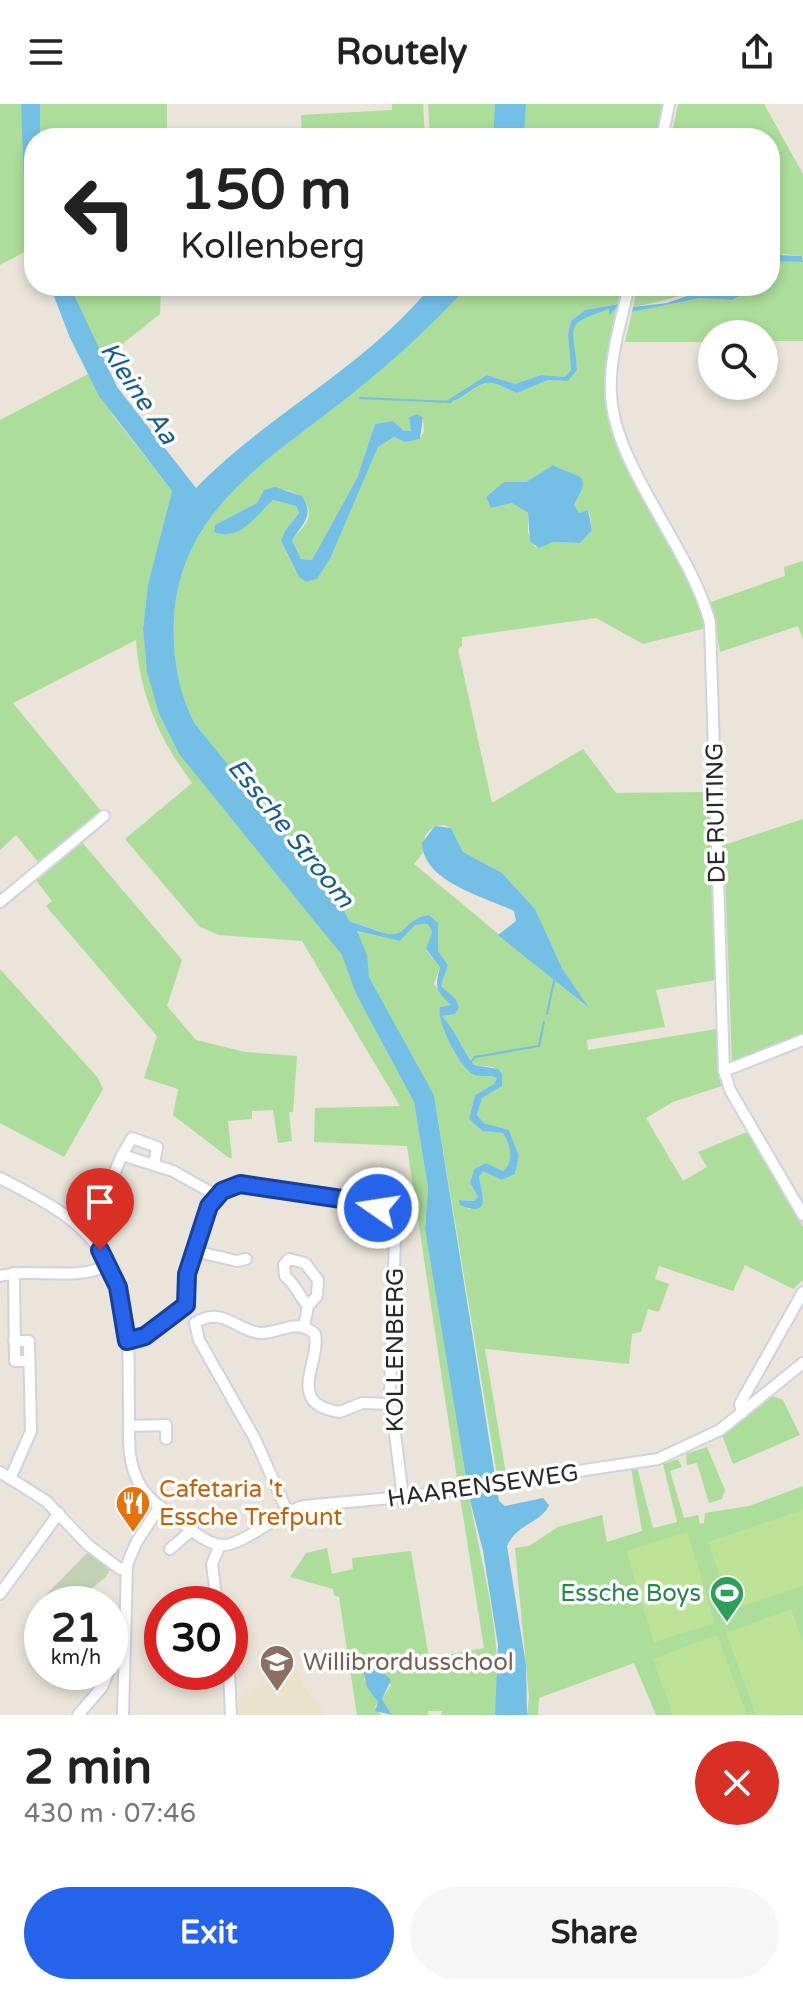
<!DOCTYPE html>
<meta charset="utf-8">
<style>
:root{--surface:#fff;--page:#f6f6f6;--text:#222;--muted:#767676;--accent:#2563eb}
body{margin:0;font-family:"Varela Round",sans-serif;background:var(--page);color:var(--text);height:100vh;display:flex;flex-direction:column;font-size:30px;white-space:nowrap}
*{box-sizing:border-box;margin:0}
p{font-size:26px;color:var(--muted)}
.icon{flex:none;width:44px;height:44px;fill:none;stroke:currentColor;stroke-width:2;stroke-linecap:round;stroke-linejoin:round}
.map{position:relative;height:1611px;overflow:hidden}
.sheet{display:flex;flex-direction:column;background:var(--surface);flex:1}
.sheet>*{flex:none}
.top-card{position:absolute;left:24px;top:24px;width:756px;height:168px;border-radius:32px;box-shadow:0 4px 12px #0003;background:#fff;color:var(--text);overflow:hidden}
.buttons{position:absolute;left:698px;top:216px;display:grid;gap:16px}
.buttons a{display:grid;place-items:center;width:80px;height:80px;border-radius:50%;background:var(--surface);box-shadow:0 4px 12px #0003;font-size:40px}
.speed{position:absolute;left:24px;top:1482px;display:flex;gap:16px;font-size:40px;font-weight:700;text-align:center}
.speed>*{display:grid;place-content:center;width:104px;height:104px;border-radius:50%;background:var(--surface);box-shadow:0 4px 12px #0003;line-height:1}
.speed small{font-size:20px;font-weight:400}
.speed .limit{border:12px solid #d22;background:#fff;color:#111}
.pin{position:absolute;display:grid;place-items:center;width:68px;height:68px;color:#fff;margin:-82px -34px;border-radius:50% 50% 50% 0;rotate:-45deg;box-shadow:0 0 8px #0007}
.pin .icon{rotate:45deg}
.me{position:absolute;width:88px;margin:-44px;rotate:283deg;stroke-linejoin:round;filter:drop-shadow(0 0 6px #0008)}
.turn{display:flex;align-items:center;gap:28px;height:168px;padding:0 24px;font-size:36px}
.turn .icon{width:104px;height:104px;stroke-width:2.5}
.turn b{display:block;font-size:56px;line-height:68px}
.round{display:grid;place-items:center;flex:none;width:84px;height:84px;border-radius:42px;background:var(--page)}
.headline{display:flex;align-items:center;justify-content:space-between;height:136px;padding:0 24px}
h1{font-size:48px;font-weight:700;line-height:60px}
.cta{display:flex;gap:16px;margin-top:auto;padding:16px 24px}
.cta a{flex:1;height:92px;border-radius:48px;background:var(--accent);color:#fff;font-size:32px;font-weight:700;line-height:92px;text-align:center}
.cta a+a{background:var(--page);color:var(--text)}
header{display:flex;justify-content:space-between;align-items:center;height:104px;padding:0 24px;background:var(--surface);font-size:36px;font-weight:700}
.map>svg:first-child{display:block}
.education{fill:#ebe2ca}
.green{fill:#acdd9a;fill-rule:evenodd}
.cemetery{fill:#c0d2b3}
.pitch{fill:#bde496}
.water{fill:#73bfe6}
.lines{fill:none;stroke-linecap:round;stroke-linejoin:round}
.stream{stroke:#73bfe6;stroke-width:2}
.minor-casing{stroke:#d0d2e0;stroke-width:14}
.minor{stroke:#fff;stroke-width:10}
.route-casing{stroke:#184099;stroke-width:20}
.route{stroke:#2563eb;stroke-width:14}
.labels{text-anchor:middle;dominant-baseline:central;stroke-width:7;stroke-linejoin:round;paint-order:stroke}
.street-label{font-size:24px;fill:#282828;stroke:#fff}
.food-label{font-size:24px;fill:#c56008;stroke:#fff;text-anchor:start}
.leisure-label{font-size:24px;fill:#27864d;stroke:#fff;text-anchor:end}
.education-label{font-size:24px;fill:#785e54;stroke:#fff;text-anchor:start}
.water-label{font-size:26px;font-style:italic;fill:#165c8e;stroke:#fff}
</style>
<header><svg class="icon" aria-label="menu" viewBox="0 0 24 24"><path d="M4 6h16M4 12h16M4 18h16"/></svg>Routely<svg class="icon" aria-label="share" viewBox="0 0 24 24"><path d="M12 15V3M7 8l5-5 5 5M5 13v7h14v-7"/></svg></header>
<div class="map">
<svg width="803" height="1611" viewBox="0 0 803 1611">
<rect width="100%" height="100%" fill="#eae4da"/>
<path class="education" d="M292 1560 304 1576 301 1579 326 1611H237L239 1592 270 1577Z"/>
<g class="green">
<path d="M0 0H21L27 96 34 143 0 161Z"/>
<rect x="40" y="0" width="127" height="34"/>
<path d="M392 0H423L425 34H302L301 11 392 6Z"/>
<path d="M428 0H495L493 34H430Z"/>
<path d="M526 0H667L660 34H524Z"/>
<path d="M678 0H764L803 70V152L783 150 770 161V34H671Z"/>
<path d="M783 156 803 158V237H764V230H712V238H625L632 208 700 194 732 196 756 184 774 181V162Z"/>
<path d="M70 182H161L160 210 102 256Z"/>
<path d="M468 182H626L606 278 610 319 702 501 707 524 643 540 596 514 462 533V542L458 545 492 699 583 645 616 689 710 688 716 876 656 886 665 923 587 936 588 946 717 925 722 982 673 998 646 1014 683 1077 707 1063 698 1048 747 1028 803 1123V1176L793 1185 745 1161 733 1187 659 1162 655 1175 669 1180 659 1208 648 1205 641 1228 632 1230 629 1260 485 1245 506 1370 592 1361 498 1377 434 991 369 873 366 851 356 827 400 837 415 821 428 820 432 828 426 846 440 863 434 880 451 901 440 903C435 916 460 963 472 970 480 974 489 970 497 974L494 980 475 991 469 1015 482 1027 503 1029C510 1041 515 1057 503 1067L486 1059 474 1065 470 1079 478 1093 475 1097 460 1096 468 1105C492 1103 481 1087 479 1073L483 1066 502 1076 515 1070 519 1052 509 1026 484 1019 477 1011 482 994 502 982V970L493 963 474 961C461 944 456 927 442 912L455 910 459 904 456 895 441 882 448 861 438 847V819L429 811C409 813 408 828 396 830 383 832 363 819 350 818L338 795 195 620C178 588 172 550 174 514 181 402 274 353 352 290 394 256 432 222 468 182ZM619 200C608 209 573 205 572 233 572 244 576 254 577 266L568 277 548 276 517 289C509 286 500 280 493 279 475 277 465 299 446 298L487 271 515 280 541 271 565 273 571 266 568 231 571 217 585 206ZM417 310 423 313 424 327 420 335 406 338 394 333 378 343 330 455 317 475 306 478 299 473 281 438 285 427 299 409 296 402 273 396C256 411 241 437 214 428L215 421 257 399 264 386C283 381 314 390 308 415 305 423 297 429 292 435L301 455 312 456 357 374 375 320 393 317 404 327H411L409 313ZM553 361C577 375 594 368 574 401L579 409 589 406 592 426 580 439 553 438 535 443 528 429V409L512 399 491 404 486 393 504 378H526ZM444 721 451 724 463 748 502 769 535 805 563 866 588 904 414 760 423 749 425 731 435 722Z"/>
<path d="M638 182H745C727 193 710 187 689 190 670 194 653 200 633 203Z"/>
<path d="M88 270 114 313 172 387 148 480 143 525 147 567 159 610 179 650 342 850 356 890 414 998 428 1084 425 1125 467 1380 458 1381 407 1042 314 1038 315 1004 400 1002 302 837 219 831 200 823 125 735 192 679C159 635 140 591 136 536L13 599 101 707 39 759 16 731 0 746V316Z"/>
<path d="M803 457V535L798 522 720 548 711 498 785 472 784 463Z"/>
<path d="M803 715V936L732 957 724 741Z"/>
<path d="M81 737 182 856 167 902 196 936 245 948 297 952 293 1008H289L292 1037 278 1039 273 1006 252 1007V1015L228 1017 232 1054H229L173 1011 178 985 144 974 157 932 46 802 52 797 35 775Z"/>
<path d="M0 865 98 974 103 985 64 1053 0 1019Z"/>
<path d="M773 1292 783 1296 800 1331 733 1360 722 1331Z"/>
<path d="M707 1343 725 1386 722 1395 709 1399 697 1359 687 1361 686 1350Z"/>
<path d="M678 1355 682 1363 670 1367 684 1414 698 1411 700 1420 704 1419 705 1409 749 1402 803 1382V1611H656L634 1559 539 1594 538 1611H527L529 1593 515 1444 529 1442 558 1423 602 1411 607 1438 642 1427 631 1364 637 1363 653 1424 677 1418 663 1360Z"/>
<path d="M469 1392C482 1466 505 1535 495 1611H441L442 1607H428L429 1611H392L382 1595 391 1581 378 1564 364 1575 378 1598 375 1603 381 1611H357L339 1493 334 1491 333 1485 290 1473 306 1449 327 1444 332 1470 353 1465 352 1454 411 1447 429 1554 484 1544 460 1393Z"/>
</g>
<path class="cemetery" d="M91 1445 112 1462 105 1474 87 1488 86 1500H50L43 1494Z"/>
<g class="pitch">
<path d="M803 1406V1482L731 1506 708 1438Z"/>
<path d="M687 1428 715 1519 654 1538 626 1447Z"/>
<path d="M791 1505 803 1539V1610L756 1611 726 1529Z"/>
<path d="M717 1531 747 1611H673L653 1555Z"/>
</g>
<g class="water">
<path d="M21 0H40V34H34V129L24 76Z"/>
<path d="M495 0H526L524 34H493Z"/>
<path d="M778 151 802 152 803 158 778 157 773 166 774 181 756 184 732 196 700 194 632 208 633 203 667 199 693 190 727 191 745 182H770V161Z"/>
<path d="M50 182H70L117 283 196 384C268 310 367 262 431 182H468C432 222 394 256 352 290 274 353 181 402 174 514 172 550 178 588 195 620L338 795 350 818C363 820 384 832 395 830 407 828 409 813 429 811L438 819V847L448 861 441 882 456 895 459 904 455 910 442 912C456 927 461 944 474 961L498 965 502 970V982L482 994 477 1011 484 1019 509 1026 519 1052 515 1070 502 1076 483 1067 479 1073C482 1089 492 1115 460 1101L459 1096 474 1097 478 1093 470 1079 474 1065 486 1059 503 1067C515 1057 510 1041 503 1029L482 1027 469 1015 475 991 494 980 497 974C488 970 480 974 472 970 460 963 435 916 440 903L451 901C435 886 435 884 440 863L426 845 432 828 428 820 415 821 400 837 357 827 367 851 369 873 434 991 499 1397 505 1402 543 1394 549 1401C542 1419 517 1419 507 1442L526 1561 527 1611H495L498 1541 483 1447 469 1392 425 1125 428 1084 414 998 356 890 342 851 179 650 159 610 147 568 143 525 148 480 172 387 99 292 70 234Z"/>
<path d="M619 200 609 212V205C561 221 574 221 577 266L568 277 548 276 517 289C509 286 500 280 492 279 475 277 464 299 445 298L487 271 515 280 541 271 565 273 571 266 568 231 571 217 585 206Z"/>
<path d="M417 310 423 313 420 335 406 338 394 333 378 343 330 455 317 475 306 478 299 473 281 437 285 427 299 409 296 402 273 396C256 411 241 438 214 428L215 421 257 399 264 386 275 383 302 392C315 412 303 419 292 436L301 455 312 456 357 374 375 320 393 317 404 327H411L409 313Z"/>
<path d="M553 361C578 375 594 367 574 401L579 409 588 406 592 426 580 439 553 438 539 444 530 437 528 409 512 399 491 404 486 393 504 378H526Z"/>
<path d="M435 722 451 724 463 748 502 769 535 805 563 866 589 904 498 831 516 817 514 807C485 793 423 778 422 739Z"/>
<path d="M369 1560 375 1561 391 1576 382 1595 392 1611 375 1607 378 1598 367 1583 363 1565Z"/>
</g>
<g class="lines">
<g class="stream">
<path d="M360 294 451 298"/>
<path d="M547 910 554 877"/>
<path d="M471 958 475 953 539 942 544 918"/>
</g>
<g class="minor-casing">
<g id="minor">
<path d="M662 34 669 0"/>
<path d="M629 182C621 217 609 254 611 290 614 363 691 444 710 519L724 967 730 986 803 1111"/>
<path d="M0 798 104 712"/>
<path d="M724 967 803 936"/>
<path d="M122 1051 132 1034 157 1043 154 1061"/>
<path d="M0 1074C42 1096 84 1115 108 1159 133 1203 128 1261 129 1309 129 1334 127 1359 140 1381 149 1397 165 1406 180 1417 192 1426 206 1440 222 1441 243 1442 279 1408 304 1402L413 1392 658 1355 720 1326 803 1259"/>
<path d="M82 1124 106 1089 122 1051 173 1067 212 1089"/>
<path d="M194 1147 237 1157 246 1155"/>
<path d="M14 1169 15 1257H29"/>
<path d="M0 1172C36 1163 75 1178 109 1161"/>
<path d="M195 1219C224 1201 237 1228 261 1229 282 1229 296 1213 315 1230 321 1259 284 1300 340 1308L362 1299 391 1300"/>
<path d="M195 1219 199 1236 255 1335 287 1407"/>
<path d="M304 1223 308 1202C299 1192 296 1181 285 1172L284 1161 289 1155 305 1159 318 1176 317 1192 308 1202"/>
<path d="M127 1237 145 1232 186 1201 187 1170 194 1147 209 1102 222 1087 240 1080H252L273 1087 369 1099C383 1107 391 1115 395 1132L390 1291 403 1393"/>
<path d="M742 1309 740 1300 803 1188"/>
<path d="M129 1322 166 1321V1335"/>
<path d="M0 1368 46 1397 88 1441 120 1465H127"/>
<path d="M10 1375 31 1327 29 1237H14"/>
<path d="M170 1445 192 1426"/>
<path d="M0 1490 59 1409"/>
<path d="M217 1500 212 1460 220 1441"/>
<path d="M229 1568 231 1611"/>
<path d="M78 1611 102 1583 108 1568"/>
<path d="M123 1611 127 1461 136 1439 160 1402"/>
</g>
</g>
<use href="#minor" class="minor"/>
</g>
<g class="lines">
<g class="route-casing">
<path id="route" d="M100 1146 118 1183 127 1237 145 1232 186 1201 187 1170 209 1102 222 1087 240 1080 369 1099 378 1104"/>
</g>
<use href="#route" class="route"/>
</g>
<defs>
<g id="restaurant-pin" transform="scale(1.8)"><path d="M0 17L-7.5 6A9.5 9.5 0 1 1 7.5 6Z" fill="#e8710a" stroke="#fff"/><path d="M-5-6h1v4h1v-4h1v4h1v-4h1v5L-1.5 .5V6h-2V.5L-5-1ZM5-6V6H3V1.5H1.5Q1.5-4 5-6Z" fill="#fff"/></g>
<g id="stadium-pin" transform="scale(1.8)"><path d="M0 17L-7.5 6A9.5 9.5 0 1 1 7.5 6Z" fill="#2e9e5b" stroke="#fff"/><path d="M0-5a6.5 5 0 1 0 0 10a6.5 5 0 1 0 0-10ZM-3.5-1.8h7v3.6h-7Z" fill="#fff"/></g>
<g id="school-pin" transform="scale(1.8)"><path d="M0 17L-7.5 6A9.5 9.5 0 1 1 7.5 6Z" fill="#8d6e63" stroke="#fff"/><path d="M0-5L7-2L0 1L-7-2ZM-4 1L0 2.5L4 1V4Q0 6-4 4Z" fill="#fff"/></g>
</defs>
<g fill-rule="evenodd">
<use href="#restaurant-pin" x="133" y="1399"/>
<use href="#stadium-pin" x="727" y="1489"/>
<use href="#school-pin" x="277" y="1558"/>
</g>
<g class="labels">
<g class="street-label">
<text transform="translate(716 709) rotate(-91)">DE RUITING</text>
<text transform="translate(395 1246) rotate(-90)">KOLLENBERG</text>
<text transform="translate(483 1382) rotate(-8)">HAARENSEWEG</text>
</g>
<g class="food-label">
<text x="159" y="1385">Cafetaria 't<tspan x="159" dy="28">Essche Trefpunt</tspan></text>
</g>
<g class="leisure-label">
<text x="701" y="1489">Essche Boys</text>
</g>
<g class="education-label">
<text x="303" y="1558">Willibrordusschool</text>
</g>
<g class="water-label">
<text transform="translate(139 289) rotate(56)">Kleine Aa</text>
<text transform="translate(291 729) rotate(51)">Essche Stroom</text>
</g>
</g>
</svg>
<div class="buttons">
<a><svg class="icon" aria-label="search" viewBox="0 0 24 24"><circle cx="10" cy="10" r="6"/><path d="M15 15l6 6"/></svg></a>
</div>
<div class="speed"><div>21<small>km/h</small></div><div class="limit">30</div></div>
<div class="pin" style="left:100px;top:1146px;background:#d93025"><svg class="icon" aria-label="arrive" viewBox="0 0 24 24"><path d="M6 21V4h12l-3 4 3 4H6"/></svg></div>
<svg class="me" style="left:378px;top:1104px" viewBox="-20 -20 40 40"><circle r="17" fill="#2563eb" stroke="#fff" stroke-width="3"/><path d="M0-11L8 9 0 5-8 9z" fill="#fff"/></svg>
<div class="top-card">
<div class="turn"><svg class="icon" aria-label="left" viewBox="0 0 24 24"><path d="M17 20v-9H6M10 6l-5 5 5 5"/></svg><div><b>150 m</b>Kollenberg</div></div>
</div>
</div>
<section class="sheet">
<div class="headline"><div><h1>2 min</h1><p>430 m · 07:46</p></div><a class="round" style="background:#d93025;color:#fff"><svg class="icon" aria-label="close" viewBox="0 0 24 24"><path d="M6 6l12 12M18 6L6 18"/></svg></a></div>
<div class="cta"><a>Exit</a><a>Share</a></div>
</section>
